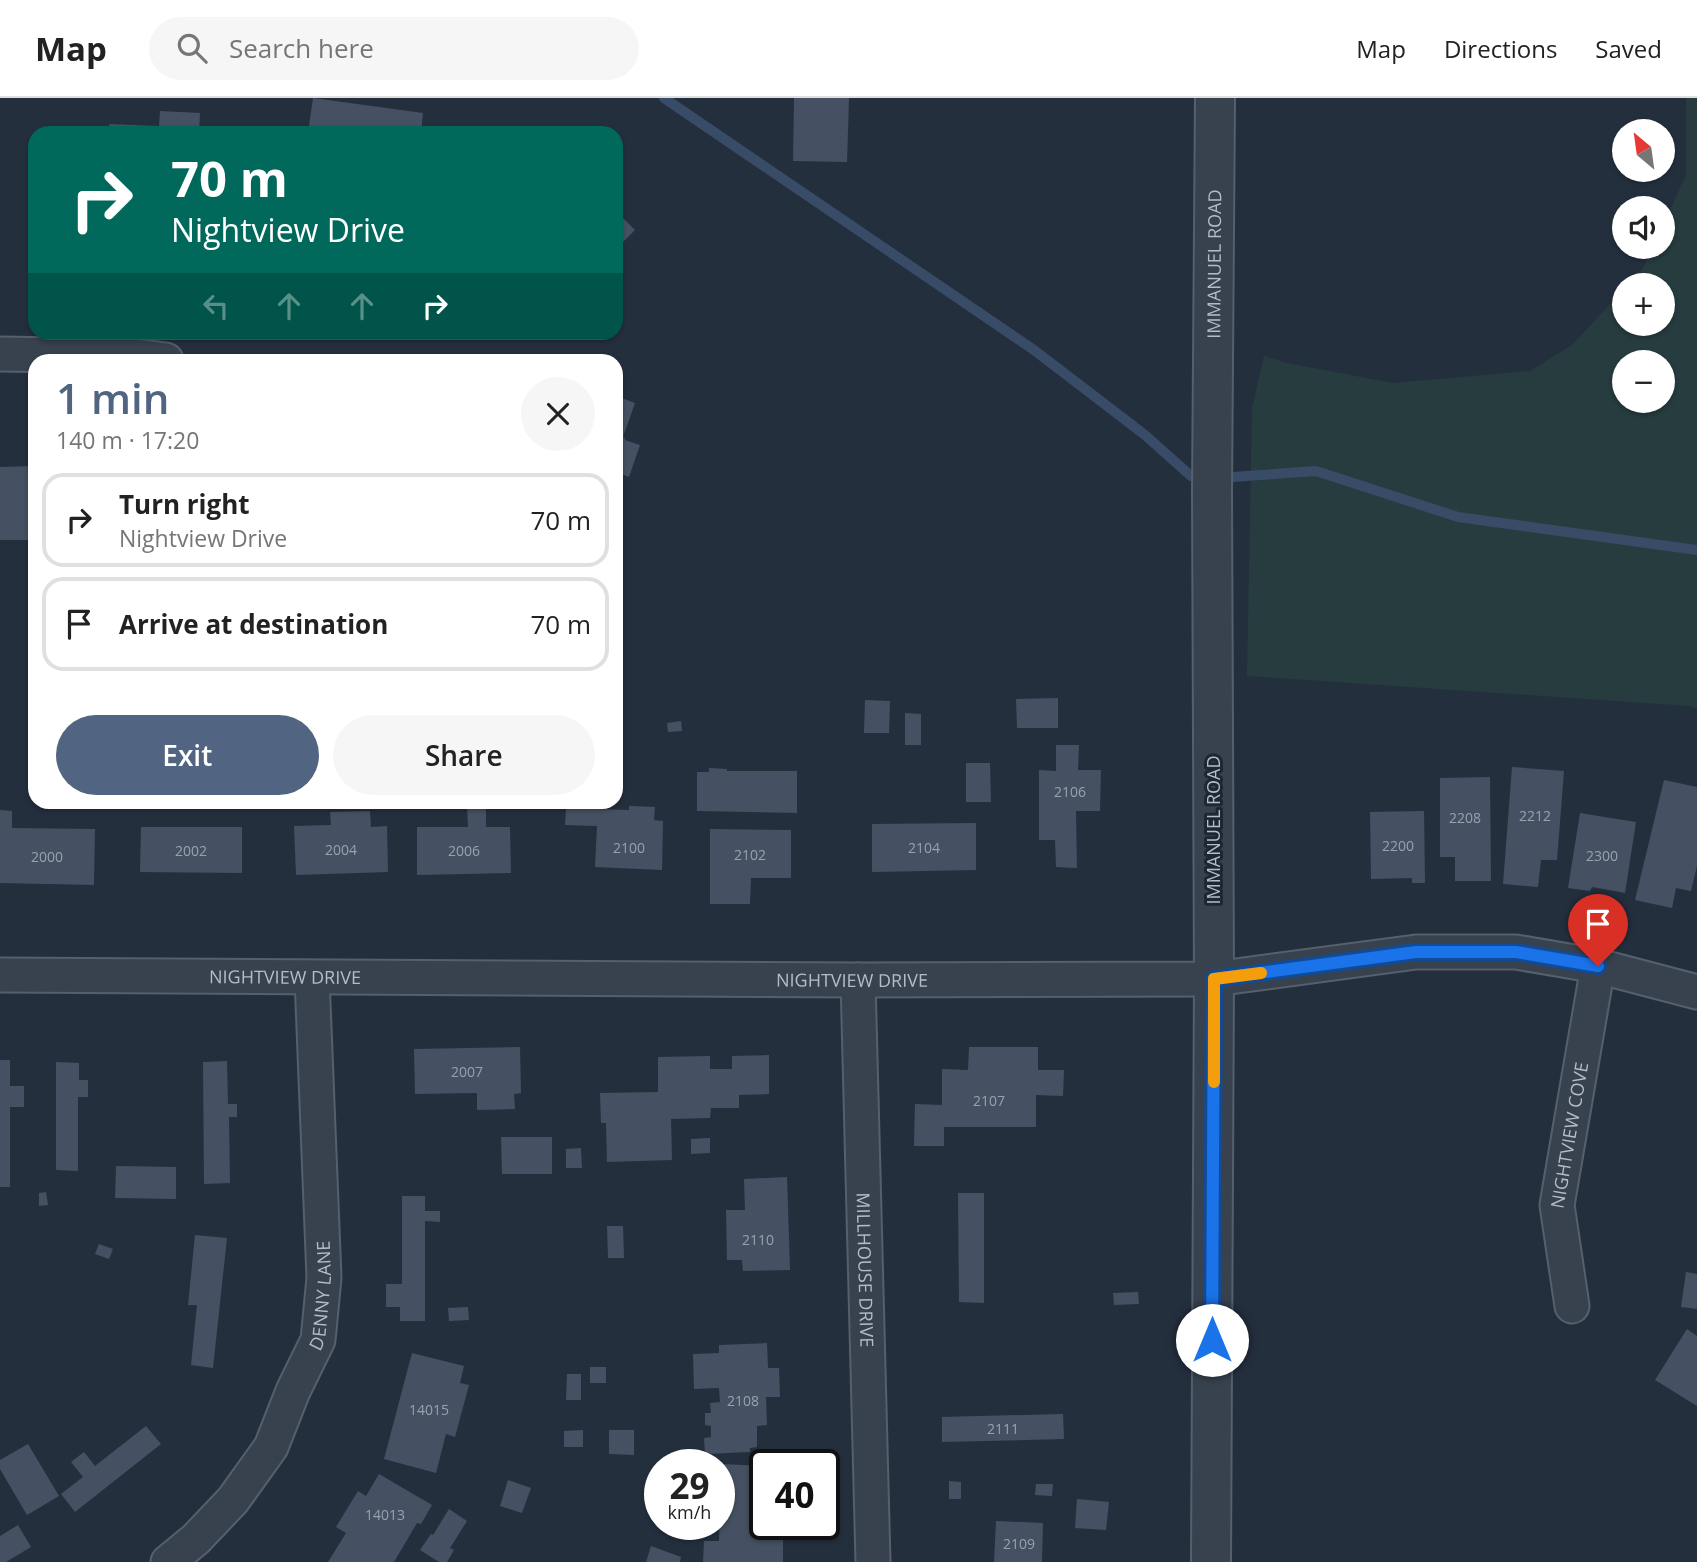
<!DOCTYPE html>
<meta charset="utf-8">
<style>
:root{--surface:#fff;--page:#f6f6f6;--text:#222;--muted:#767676;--line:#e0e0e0;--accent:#516482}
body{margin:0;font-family:"Open Sans",sans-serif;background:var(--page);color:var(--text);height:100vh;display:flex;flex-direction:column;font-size:26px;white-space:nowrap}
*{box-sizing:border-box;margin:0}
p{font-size:23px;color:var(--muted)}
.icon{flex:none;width:38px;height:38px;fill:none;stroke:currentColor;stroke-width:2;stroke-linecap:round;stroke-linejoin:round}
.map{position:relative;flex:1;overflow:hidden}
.sheet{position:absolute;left:28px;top:256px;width:595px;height:455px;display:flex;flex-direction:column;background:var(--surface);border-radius:21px;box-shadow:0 2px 5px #0004}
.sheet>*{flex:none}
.top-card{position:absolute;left:28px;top:28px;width:595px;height:214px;border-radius:21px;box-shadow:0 2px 5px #0004;background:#00695c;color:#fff;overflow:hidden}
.needle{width:46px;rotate:331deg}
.buttons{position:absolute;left:1612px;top:21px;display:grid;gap:14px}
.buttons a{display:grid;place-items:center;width:63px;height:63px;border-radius:50%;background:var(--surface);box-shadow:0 2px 5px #0004;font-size:35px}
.speed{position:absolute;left:644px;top:1351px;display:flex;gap:14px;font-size:35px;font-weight:700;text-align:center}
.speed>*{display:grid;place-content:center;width:91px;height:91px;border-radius:50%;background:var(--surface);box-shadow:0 2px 5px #0004;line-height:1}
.speed small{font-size:18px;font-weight:400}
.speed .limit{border:4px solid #111;border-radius:10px;background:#fff;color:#111}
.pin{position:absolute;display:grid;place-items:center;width:60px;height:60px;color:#fff;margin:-72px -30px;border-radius:50% 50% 50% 0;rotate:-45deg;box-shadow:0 0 7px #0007}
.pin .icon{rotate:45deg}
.me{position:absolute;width:77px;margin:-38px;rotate:0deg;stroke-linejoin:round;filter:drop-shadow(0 0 5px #0008)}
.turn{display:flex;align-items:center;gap:24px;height:147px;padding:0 28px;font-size:32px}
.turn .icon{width:91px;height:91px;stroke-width:2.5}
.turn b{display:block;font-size:49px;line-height:60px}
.lanes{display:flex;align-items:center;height:66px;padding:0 28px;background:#0003;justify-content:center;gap:35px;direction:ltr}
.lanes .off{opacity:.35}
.round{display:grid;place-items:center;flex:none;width:74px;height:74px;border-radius:37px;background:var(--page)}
.head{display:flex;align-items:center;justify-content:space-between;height:119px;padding:0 28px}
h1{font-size:42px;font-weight:600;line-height:52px;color:var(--accent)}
.primary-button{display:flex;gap:14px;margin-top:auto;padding:14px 28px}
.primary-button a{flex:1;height:80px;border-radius:42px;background:var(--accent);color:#fff;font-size:28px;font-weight:600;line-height:80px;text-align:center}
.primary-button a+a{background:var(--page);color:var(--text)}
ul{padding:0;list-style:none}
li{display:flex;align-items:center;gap:21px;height:94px;margin:0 14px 10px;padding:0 14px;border:4px solid var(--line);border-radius:21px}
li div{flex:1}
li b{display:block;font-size:26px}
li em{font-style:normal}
header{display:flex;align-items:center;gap:42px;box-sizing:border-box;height:98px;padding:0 35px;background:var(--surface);border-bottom:2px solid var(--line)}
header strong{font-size:33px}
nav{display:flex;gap:38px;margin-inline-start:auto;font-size:24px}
.search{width:490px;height:63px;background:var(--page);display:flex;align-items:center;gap:18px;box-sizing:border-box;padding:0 24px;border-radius:38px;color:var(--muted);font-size:26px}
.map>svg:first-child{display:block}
.green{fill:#263c3f;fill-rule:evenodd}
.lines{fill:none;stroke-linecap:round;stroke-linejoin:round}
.stream{stroke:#394c67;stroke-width:10}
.building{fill:#455162}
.minor-casing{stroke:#565f6c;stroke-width:37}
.tertiary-casing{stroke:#565f6c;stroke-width:42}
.minor{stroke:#38414e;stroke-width:33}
.tertiary{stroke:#38414e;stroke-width:38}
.route-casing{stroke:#114b97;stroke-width:18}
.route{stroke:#1a73e8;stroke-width:12}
.slow{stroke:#f59e0b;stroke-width:12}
.labels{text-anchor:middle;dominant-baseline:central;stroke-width:6;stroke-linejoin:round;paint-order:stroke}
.number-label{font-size:14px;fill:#98a1af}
.street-label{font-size:18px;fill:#b4bcc9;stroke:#1d2633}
</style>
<header>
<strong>Map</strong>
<div class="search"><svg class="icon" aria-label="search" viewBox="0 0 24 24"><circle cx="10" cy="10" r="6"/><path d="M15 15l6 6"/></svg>Search here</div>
<nav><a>Map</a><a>Directions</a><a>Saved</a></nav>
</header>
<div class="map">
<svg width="1697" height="1464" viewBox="0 0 1697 1464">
<rect width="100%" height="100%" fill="#242f3e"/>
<path class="green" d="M1686 0H1697V611L1689 608 1247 578 1252 310 1264 258 1287 265 1393 285 1530 273 1573 246 1624 191V226H1662V187H1627L1642 172 1653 149H1662L1663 127 1686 77ZM1624 264H1662V303H1624Z"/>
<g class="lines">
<g class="stream">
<path d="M664 0 1034 252 1145 337 1191 378"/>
<path d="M1233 379 1316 373 1458 419 1697 452"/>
</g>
</g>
<g class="building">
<path d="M313 0 423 15 421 35H308Z"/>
<path d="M794 0H849L847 64 793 63Z"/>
<path d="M160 13 200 15 199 35H109V26L159 28Z"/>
<path d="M616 113 635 132 616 151Z"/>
<path d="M616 298 635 305 623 339 625 340V342L640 347 629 379 616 374Z"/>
<path d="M35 368V442H0V369Z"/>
<path d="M1058 600V630H1017L1016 601Z"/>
<path d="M865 602 890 603 889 635H864Z"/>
<path d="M905 615 921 616V647H905Z"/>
<path d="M681 623 682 633 668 634 667 625Z"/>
<path d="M1056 647H1079L1078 672H1101L1100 713H1076L1077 770 1056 769 1055 742H1039V672L1056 673Z"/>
<path d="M966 665H990L991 704H966Z"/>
<path d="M1512 669 1564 673 1557 762H1541L1538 789 1503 786Z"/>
<path d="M709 670 727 671V673H797V715L697 713V674H709Z"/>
<path d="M1490 679 1491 783H1455V759H1440V680Z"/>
<path d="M1664 682 1697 689V768L1691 793 1676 790 1672 810 1635 802Z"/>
<path d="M629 708 655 709 654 722 663 723 662 772 595 769 597 728 565 727 566 710 629 712Z"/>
<path d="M467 709H486V729H510L511 775 417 777V729H468Z"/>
<path d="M0 712 12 713V730L95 731 94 787 0 785Z"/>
<path d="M370 713 371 729 387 728 388 774 296 777 294 728 331 727 330 714Z"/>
<path d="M1424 713 1425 785H1412V780L1371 781 1370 714Z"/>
<path d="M1580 715 1636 724 1625 795 1592 789 1590 793 1568 790Z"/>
<path d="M976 725V772L872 774V726Z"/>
<path d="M141 729H242V775L140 774Z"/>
<path d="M710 731 791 732V780H751L750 806H710Z"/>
<path d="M520 949 521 995 514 996 515 1011 477 1012V995L415 996 414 951Z"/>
<path d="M969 949H1038V972H1064L1063 998 1036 997V1029H944V1048H914L915 1006 942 1007V971L968 972Z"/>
<path d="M769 957V996L739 997V1010H711L710 1020 671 1021 672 1062 607 1064 606 1025H601L600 995 658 994V959L710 958V971H732V958Z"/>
<path d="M0 962H10V988H24V1009H10V1089H0Z"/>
<path d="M227 963 228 1006H237V1019H229L230 1085 204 1086 203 964Z"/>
<path d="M56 964 79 965V982H88V999H78V1073L56 1072Z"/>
<path d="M501 1039H552V1076H502Z"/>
<path d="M710 1040V1055L691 1056V1041Z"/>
<path d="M581 1050 582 1070H566V1051Z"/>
<path d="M116 1068 176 1069V1101L115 1100Z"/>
<path d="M787 1079 790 1172 743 1173 742 1162H727L726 1112H745L744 1081Z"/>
<path d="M46 1094 48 1107 39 1108V1095Z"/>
<path d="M958 1095H984V1205L959 1204Z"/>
<path d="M402 1098H425V1113H440V1124L425 1123V1223H400V1209H386V1186H402Z"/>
<path d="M607 1128H623L624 1160H608Z"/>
<path d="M195 1137 227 1140 213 1270 191 1267 197 1207H188Z"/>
<path d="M99 1146 113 1151 109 1161 95 1156Z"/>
<path d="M1686 1174 1697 1176V1211L1681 1209Z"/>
<path d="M1138 1194 1139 1206 1114 1207 1113 1195Z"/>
<path d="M468 1209 469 1222 449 1223 448 1210Z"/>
<path d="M1687 1231 1697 1238V1308L1655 1282Z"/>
<path d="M767 1245 768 1270H779L780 1299H766L767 1327 757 1328V1349L750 1350V1354L705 1356 704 1340 711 1339V1328L705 1327V1315H711L710 1305 720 1304 719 1290 694 1291 693 1256 719 1255V1247Z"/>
<path d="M412 1255 464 1268 460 1285 469 1287 455 1339 446 1336 436 1375 384 1361Z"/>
<rect x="590" y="1269" width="16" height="16"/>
<path d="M567 1276H581V1302H566Z"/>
<path d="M1063 1316 1064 1341 942 1344V1319Z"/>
<path d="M146 1328 161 1346 75 1414 61 1396 83 1379 71 1364 84 1354 95 1368Z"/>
<path d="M583 1332V1349H564V1333Z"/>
<path d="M609 1332H634V1357L609 1356Z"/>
<path d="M28 1346 59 1398 27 1417 0 1371V1362Z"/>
<path d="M769 1361 816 1363V1367H769Z"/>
<path d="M721 1366 765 1368V1429L783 1430V1464H703L704 1443H719Z"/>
<path d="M379 1376 432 1407 421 1426 417 1425 394 1464H328L346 1435 336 1429 358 1393 366 1398Z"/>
<path d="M508 1382 531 1390 522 1415 500 1408Z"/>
<path d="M949 1383 961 1384V1401H949Z"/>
<path d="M1036 1386H1053L1052 1398 1035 1397Z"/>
<path d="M1077 1401 1109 1404 1106 1432 1075 1430Z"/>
<path d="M449 1411 467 1423 450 1450 454 1452 447 1464H439L420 1452 431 1436 433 1437Z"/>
<path d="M996 1423 1043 1425 1042 1464H994Z"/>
<path d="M18 1427 31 1449 6 1464H0V1438Z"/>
<path d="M651 1448 681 1459 680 1464H646Z"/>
</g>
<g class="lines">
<g class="minor-casing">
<g id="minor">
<path d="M0 256 135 258 166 262"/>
<path id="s1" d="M0 877 858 882 1214 881 1416 854H1516L1598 868 1697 894"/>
<path id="s2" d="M858 882 873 1464"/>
<path id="s3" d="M1572 1208 1557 1107 1598 868"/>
<path id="s4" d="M168 1464 196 1441 233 1402 271 1349 293 1293 318 1242 324 1180 312 880"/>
</g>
</g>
<g class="tertiary-casing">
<g id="tertiary">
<path id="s5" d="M1211 1464 1214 881 1212 394 1215 0"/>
</g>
</g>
<use href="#minor" class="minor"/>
<use href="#tertiary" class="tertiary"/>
</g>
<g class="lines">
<g class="route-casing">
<path id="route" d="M1212 1242 1214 881 1416 854H1516L1598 868"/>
</g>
<use href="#route" class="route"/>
<path class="slow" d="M1214 984V881L1261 875"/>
</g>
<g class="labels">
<g class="number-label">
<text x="1070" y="693">2106</text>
<text x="1535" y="717">2212</text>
<text x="1465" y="719">2208</text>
<text x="1398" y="747">2200</text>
<text x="629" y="749">2100</text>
<text x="924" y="749">2104</text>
<text x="341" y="751">2004</text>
<text x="191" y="752">2002</text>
<text x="464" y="752">2006</text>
<text x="750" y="756">2102</text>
<text x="1602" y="757">2300</text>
<text x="47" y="758">2000</text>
<text x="467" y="973">2007</text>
<text x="989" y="1002">2107</text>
<text x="758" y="1141">2110</text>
<text x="743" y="1302">2108</text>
<text x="429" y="1311">14015</text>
<text x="1003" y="1330">2111</text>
<text x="385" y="1416">14013</text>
<text x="1019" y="1445">2109</text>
</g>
<g class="street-label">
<text stroke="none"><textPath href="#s5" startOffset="1298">IMMANUEL ROAD</textPath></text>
<text transform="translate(1213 732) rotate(-90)">IMMANUEL ROAD</text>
<text stroke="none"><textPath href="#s1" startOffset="285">NIGHTVIEW DRIVE</textPath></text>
<text stroke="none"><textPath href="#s1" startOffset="852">NIGHTVIEW DRIVE</textPath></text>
<text stroke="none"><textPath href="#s3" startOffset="173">NIGHTVIEW COVE</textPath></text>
<text stroke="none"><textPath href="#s2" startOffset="290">MILLHOUSE DRIVE</textPath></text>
<text stroke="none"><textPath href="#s4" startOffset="317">DENNY LANE</textPath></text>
</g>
</g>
</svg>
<div class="buttons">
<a><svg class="needle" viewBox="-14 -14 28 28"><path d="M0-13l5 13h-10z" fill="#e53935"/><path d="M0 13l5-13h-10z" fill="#767676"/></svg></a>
<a><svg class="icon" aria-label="sound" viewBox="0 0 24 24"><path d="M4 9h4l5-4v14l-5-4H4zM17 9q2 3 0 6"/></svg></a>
<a>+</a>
<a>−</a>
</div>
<div class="speed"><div>29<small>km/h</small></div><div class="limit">40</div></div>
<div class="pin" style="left:1598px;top:868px;background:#d93025"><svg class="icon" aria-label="arrive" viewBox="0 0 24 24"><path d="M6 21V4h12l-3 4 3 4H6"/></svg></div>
<svg class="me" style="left:1212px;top:1242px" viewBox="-20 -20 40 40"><circle r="19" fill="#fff"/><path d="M0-13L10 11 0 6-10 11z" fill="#1a73e8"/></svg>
<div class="top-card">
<div class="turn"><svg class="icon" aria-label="right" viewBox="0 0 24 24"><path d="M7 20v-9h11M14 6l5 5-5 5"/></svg><div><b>70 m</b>Nightview Drive</div></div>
<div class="lanes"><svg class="icon off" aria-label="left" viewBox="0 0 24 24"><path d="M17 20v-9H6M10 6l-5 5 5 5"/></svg><svg class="icon off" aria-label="ahead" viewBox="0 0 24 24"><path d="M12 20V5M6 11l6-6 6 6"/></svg><svg class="icon off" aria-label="ahead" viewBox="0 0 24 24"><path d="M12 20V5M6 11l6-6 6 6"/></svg><svg class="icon" aria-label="right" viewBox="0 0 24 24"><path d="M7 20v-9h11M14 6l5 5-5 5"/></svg></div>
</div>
<section class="sheet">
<div class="head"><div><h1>1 min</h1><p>140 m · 17:20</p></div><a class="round"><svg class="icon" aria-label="close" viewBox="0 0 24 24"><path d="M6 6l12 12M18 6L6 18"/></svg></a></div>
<ul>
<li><svg class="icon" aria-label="right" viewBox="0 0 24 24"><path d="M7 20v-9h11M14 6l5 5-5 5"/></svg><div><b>Turn right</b><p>Nightview Drive</p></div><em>70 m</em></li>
<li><svg class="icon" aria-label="arrive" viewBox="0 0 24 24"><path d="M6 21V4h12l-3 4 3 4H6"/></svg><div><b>Arrive at destination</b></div><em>70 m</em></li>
</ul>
<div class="primary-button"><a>Exit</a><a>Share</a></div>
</section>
</div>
